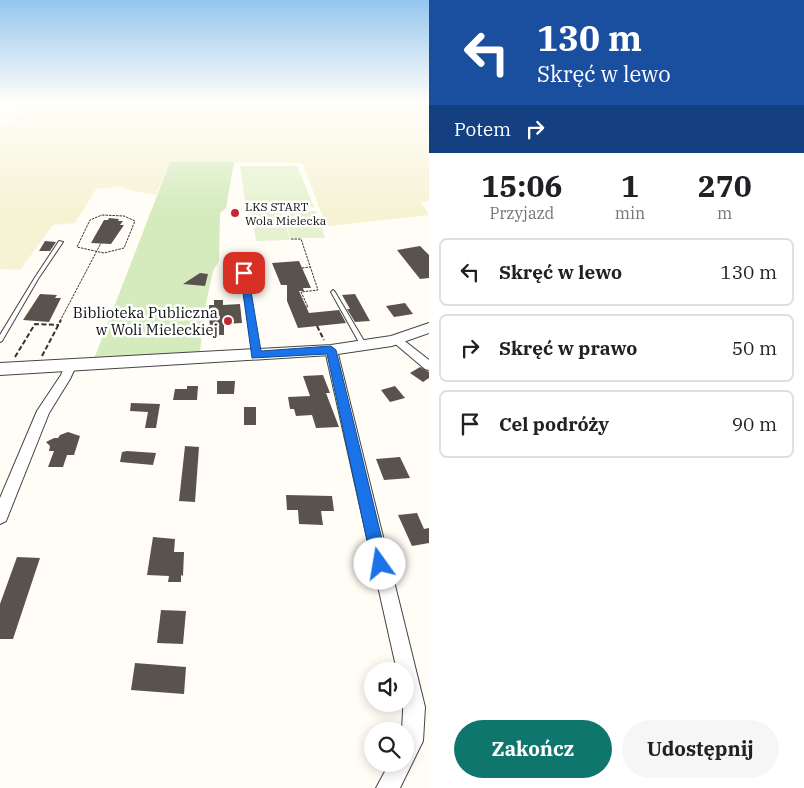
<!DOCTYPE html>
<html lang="pl">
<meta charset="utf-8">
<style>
:root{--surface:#fff;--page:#f6f6f6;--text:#202124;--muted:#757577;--line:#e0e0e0;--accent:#0f766e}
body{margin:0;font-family:"IBM Plex Serif",serif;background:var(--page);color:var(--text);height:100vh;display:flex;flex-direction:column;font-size:19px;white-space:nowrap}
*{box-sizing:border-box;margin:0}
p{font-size:16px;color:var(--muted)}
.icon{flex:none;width:28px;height:28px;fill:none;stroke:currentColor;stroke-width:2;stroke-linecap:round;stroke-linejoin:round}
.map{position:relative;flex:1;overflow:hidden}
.side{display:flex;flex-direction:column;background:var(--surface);width:375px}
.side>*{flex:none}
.banner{background:#1a4fa0;color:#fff;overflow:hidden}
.buttons{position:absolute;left:364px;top:662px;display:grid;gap:10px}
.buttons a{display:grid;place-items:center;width:50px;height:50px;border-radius:50%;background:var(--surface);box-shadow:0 2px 12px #0003;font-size:25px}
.pin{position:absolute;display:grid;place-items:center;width:42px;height:42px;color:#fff;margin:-21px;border-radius:10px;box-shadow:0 2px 8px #0006}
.me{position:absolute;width:55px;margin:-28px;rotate:347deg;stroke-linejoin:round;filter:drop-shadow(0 0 4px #0008)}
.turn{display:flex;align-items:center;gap:18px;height:105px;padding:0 25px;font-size:22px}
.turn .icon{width:65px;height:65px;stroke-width:2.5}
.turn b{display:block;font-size:35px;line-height:42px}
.then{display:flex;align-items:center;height:48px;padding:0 25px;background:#0003;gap:10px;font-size:19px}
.eta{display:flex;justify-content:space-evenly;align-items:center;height:85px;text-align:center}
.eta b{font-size:30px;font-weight:700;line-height:35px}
.cta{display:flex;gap:10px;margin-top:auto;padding:10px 25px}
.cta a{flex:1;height:58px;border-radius:30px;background:var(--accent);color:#fff;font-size:20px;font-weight:700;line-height:58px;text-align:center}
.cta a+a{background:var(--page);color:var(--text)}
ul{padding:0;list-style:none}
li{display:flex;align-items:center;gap:15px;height:68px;margin:0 10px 8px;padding:0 15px;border:2px solid var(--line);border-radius:8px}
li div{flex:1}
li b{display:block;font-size:19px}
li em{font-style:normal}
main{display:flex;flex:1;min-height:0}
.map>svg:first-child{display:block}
.farmland{fill:#f6f3d4}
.green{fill:#d5ebbd}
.pitch{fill:#e6f2cf}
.building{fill:#5a524d}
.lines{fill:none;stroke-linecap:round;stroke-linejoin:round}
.service-casing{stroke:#444;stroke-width:2}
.minor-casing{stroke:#444;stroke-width:2}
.tertiary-casing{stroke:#444;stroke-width:2}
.path-far1{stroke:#333;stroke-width:1;stroke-dasharray:2.5 1;stroke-linecap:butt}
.path{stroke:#333;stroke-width:2;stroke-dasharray:5 2.5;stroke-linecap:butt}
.service{fill:#fff;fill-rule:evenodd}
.minor{fill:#fff;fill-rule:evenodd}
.tertiary{fill:#fff;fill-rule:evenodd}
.route{fill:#1a73e8;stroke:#114b97}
.poi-dot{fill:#c4262e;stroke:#fff;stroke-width:2}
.labels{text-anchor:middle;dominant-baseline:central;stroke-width:5;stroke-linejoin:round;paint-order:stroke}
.far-poi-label{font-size:12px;fill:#111;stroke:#fff;text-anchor:start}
.poi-label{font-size:15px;fill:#111;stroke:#fff;text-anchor:end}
</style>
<main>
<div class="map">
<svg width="429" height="788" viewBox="0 0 429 788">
<rect width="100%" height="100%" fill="#fffdf5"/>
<path class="farmland" d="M73 101H429V132H423L429 139V201L421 202 429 215 329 226 320 210 303 163 170 162 156 195 129 190 121 186 96 189 75 223 53 225 20 270 0 269V132L3 130H0V125H7L29 105H77L73 104Z"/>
<path class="green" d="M170 162H234L226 208 220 213 219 261 213 271 205 308 200 351 94 359Z"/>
<g class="pitch">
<path d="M240 166H297L314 207H246Z"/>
<path d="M316 211 325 238H290L283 212Z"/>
<path d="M251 212H282L290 240 256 241Z"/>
</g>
<g class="building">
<path d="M109 218 119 219 118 221H123L120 225H124L111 244 91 243 104 220H108Z"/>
<path d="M45 241 56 242 50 251H39Z"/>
<path d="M420 246 429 255V278L420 279 397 250Z"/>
<path d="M299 261 311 288H303L304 291H299L309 313 339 310 346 323 298 328 287 301V285H281L272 263Z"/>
<path d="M200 273 208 274 205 286 183 284Z"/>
<path d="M40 294 57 295 55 298H61L49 322 23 320Z"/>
<path d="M355 294 370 321 355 322 347 309H350L342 295Z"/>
<path d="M214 300H223V305L240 304 242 323 224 324V335H210L209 305H214Z"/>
<path d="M405 303 413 314 394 317 386 306Z"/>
<path d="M420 367 429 372V378L423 382 410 373Z"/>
<path d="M323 375 330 393H326L339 427 316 428 312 415 296 416 294 409H290L288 397 310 396 303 376Z"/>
<path d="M217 381H235L234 394H217Z"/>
<path d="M187 386H198L197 400H173L175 389H187Z"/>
<path d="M395 386 405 398 390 402 381 390Z"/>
<path d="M131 403 160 404 156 428H145L148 412 130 411Z"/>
<rect x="244" y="407" width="12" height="18"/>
<path d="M68 432 80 436 74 455H67L63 467H48L54 451H49L50 446 46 442 54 438H58L60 435Z"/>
<path d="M185 446 199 447 195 502 179 501Z"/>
<path d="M127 451 156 453 153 465 120 462 122 452Z"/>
<path d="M400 457 410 478 384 480 376 459Z"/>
<path d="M286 495 332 496 334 511H321L323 525 299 524 298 510H287Z"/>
<path d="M417 513 424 529 429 528V543L412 546 398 515Z"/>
<path d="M153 537 175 539 174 552H184L183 576 181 575V582H168L169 576 147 575Z"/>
<path d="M17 557 40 558 13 639H0V604Z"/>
<path d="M161 610 186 611 183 644 157 643Z"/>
<path d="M135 663 186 667 184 694 131 690Z"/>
</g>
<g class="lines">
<g class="service-casing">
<g id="service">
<path d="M59 241 63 242 38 279 2 341 0 342V335L34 279Z"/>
<path d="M241 272H243L245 273 259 355 256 357 253 355 241 273Z"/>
<path d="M333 290 335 292 367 346 366 347 364 348 361 346 331 292Z"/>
</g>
</g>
<g class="minor-casing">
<g id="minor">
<path d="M397 335 429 360V370L425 369 393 342 391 339 393 336Z"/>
<path d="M331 346 337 350 425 707 423 741 400 788H376L389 764H405V731H402L405 671H397L325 350Z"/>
<path d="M70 362 76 366 70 379 49 413 6 521 0 524V498L37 411 61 375 66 363Z"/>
</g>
</g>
<g class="tertiary-casing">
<path id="tertiary" d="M429 323V333L392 346 331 355 0 375V363L331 345 391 336Z"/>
</g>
<g class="path-far1">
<path d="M102 215 124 216 135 221 124 248 104 253 77 247 90 220Z"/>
<path d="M291 239H301L318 290 301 292 308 307H306"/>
<path d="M302 268 310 267"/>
<path d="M60 321 101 243"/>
</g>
<g class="path">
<path d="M317 326 324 340"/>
<path d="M42 356 61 320"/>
<path d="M15 357 35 324 59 325"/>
</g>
<use href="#service" class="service"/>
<use href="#minor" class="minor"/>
<use href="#tertiary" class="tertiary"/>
</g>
<linearGradient id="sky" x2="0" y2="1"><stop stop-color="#95c6ee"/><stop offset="0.48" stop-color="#fffefa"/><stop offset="1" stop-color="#fffefa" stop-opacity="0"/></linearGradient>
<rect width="429" height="211" fill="url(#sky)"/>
<path class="route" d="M240 271 248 273 261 351 331 346 336 350 388 564 386 569 380 571 375 569 372 564 327 354 252 358Z"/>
<g class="poi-dot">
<circle cx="235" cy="213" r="5"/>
<circle cx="228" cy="321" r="5"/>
</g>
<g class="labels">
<g class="far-poi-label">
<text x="245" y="206">LKS START<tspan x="245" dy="14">Wola Mielecka</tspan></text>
</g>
<g class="poi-label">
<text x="218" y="312">Biblioteka Publiczna<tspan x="218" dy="17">w Woli Mieleckiej</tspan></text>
</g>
</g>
</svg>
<div class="buttons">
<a><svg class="icon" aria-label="sound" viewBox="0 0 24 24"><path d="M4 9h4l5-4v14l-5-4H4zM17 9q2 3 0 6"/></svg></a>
<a><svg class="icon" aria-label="search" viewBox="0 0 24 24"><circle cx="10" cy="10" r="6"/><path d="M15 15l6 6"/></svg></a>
</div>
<div class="pin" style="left:244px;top:273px;background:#d93025"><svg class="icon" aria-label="arrive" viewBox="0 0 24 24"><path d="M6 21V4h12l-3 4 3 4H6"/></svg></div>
<svg class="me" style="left:380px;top:564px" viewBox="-20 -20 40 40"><circle r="19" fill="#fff"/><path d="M0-13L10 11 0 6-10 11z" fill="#1a73e8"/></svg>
</div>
<section class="side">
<div class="banner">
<div class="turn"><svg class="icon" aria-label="left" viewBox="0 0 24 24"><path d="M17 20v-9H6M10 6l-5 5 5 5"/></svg><div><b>130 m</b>Skręć w lewo</div></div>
<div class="then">Potem<svg class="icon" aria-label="right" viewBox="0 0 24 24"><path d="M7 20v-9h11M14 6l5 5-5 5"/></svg></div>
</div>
<div class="eta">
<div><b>15:06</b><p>Przyjazd</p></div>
<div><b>1</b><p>min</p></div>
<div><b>270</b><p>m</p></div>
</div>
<ul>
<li><svg class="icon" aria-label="left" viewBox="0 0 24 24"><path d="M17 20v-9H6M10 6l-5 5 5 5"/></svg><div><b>Skręć w lewo</b></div><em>130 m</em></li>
<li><svg class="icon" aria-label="right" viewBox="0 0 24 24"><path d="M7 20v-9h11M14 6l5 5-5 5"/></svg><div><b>Skręć w prawo</b></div><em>50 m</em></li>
<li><svg class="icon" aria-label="arrive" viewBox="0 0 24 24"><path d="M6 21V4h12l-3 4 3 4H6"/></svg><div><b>Cel podróży</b></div><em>90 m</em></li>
</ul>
<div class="cta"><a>Zakończ</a><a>Udostępnij</a></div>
</section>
</main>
